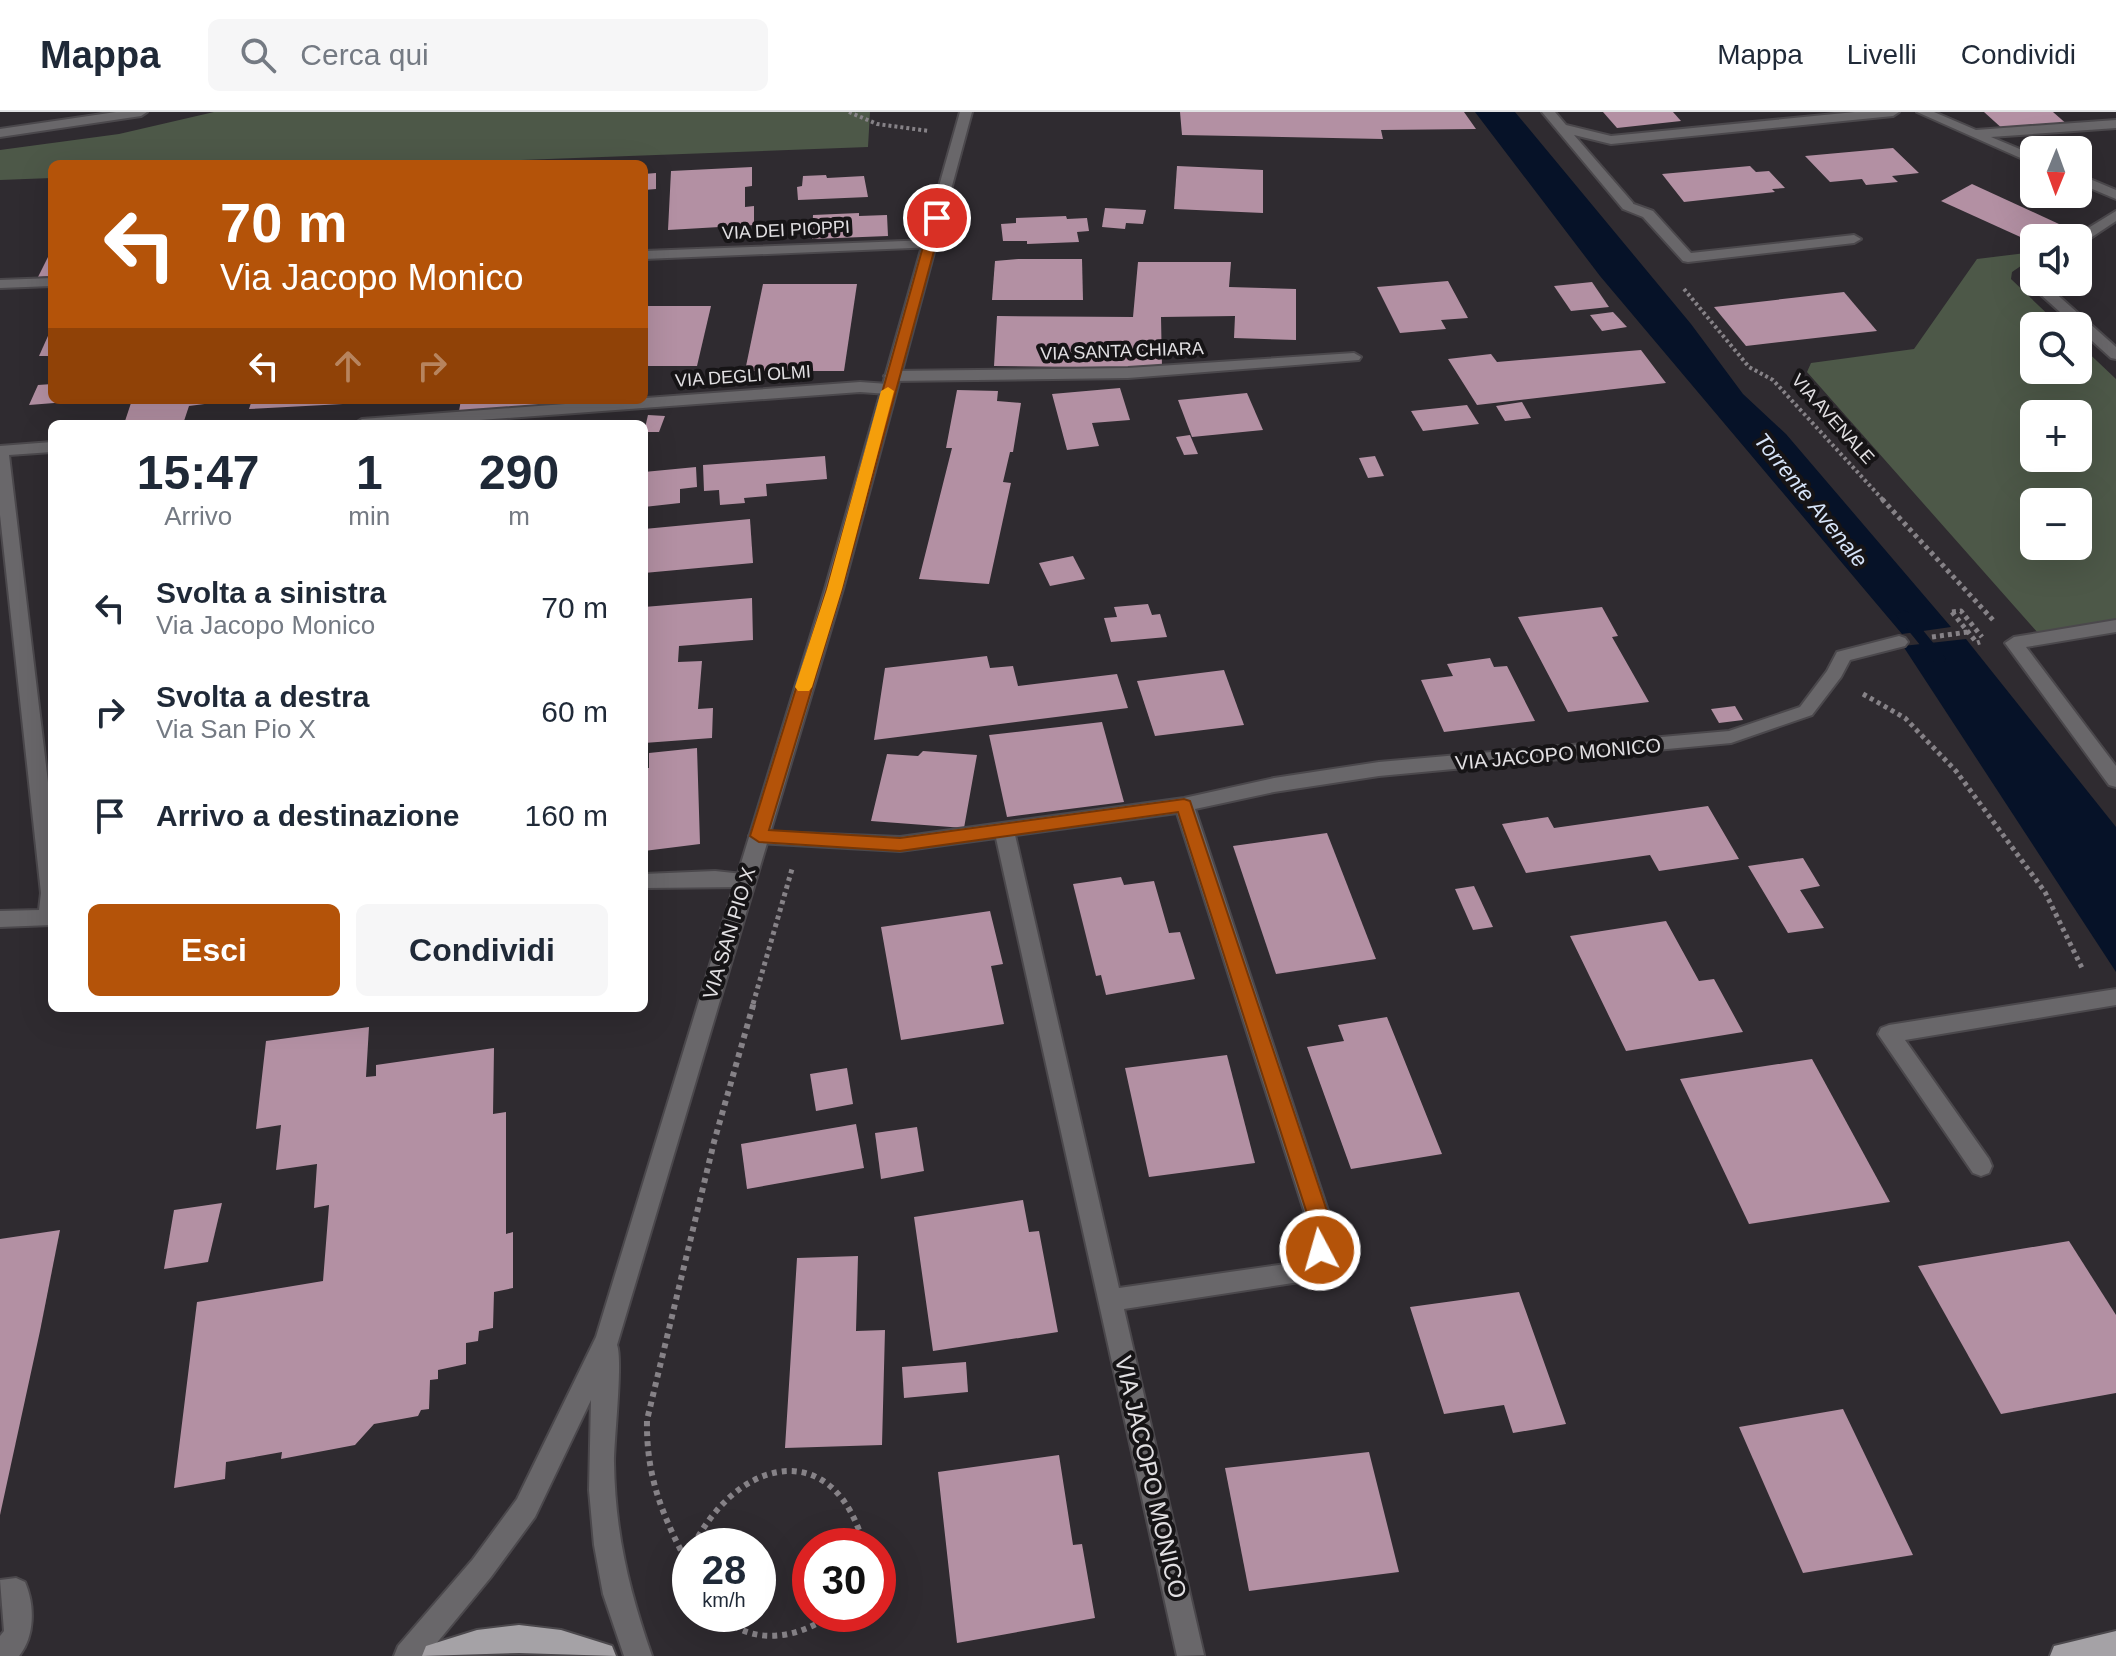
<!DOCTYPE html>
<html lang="it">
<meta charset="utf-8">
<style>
:root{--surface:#fff;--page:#f6f6f7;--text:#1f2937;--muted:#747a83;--line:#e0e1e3;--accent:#b45309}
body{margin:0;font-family:Arial,sans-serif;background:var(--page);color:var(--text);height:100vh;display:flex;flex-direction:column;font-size:30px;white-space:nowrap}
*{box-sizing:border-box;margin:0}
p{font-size:26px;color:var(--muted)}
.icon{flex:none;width:44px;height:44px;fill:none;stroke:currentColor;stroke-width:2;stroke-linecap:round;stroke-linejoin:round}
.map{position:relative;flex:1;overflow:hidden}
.details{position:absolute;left:48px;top:308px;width:600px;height:592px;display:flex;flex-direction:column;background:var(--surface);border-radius:12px;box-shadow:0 8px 32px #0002}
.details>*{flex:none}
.hud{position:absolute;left:48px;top:48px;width:600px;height:244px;border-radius:12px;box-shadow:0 8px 32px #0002;background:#b45309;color:#fff;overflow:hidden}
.needle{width:52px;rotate:181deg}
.tools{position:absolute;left:2020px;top:24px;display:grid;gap:16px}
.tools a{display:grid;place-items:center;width:72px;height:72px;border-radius:12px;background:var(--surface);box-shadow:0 8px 32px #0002;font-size:40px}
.speed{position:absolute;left:672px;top:1416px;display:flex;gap:16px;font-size:40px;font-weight:700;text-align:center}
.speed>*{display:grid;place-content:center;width:104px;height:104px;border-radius:50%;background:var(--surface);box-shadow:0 8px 32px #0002;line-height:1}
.speed small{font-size:20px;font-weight:400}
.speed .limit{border:12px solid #d22;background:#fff;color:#111}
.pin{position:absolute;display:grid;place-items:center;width:68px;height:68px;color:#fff;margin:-34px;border:4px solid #fff;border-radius:50%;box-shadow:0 2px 8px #0007}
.me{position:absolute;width:88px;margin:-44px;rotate:354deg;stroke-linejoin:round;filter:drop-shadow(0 0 6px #0008)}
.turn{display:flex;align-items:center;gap:28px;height:168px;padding:0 40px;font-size:36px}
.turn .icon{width:104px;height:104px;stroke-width:2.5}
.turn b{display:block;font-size:56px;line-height:68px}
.lanes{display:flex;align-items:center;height:76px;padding:0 40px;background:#0003;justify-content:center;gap:40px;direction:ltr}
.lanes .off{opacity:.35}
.eta{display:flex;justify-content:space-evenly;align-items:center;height:136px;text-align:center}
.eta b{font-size:48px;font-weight:800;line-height:56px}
.button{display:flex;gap:16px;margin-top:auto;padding:16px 40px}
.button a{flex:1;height:92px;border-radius:12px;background:var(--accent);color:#fff;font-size:32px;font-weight:800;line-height:92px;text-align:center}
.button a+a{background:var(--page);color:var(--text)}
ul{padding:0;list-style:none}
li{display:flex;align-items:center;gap:24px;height:104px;padding:0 40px}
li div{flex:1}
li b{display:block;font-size:30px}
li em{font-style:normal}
header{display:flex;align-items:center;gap:48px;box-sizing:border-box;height:112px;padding:0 40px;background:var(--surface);border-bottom:2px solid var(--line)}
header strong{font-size:38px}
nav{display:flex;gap:44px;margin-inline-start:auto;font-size:28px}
.search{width:560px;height:72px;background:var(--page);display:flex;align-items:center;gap:20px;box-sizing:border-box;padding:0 28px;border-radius:12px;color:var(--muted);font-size:30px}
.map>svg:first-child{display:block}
.green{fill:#4d5848;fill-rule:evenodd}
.water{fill:#061228}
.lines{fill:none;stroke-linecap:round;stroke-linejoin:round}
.stream{fill:#061228;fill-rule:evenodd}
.building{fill:#b390a3}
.service-casing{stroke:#4b484c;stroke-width:4}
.minor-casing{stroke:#4b484c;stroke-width:4}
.tertiary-casing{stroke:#4b484c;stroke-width:4}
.primary-casing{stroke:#4b484c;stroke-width:4}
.path-far2{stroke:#868287;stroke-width:4;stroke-dasharray:3 3;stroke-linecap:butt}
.path-far1{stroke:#868287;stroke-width:5;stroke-dasharray:4 4;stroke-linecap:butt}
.path{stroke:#868287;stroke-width:6;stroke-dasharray:5 5;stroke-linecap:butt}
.service{fill:#69676a;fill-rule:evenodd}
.minor{fill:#69676a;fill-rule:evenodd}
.tertiary{fill:#69676a;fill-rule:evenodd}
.primary{fill:#a5a2a6;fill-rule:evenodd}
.route{fill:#b45309;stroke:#753606;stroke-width:2}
.slow{fill:#f59e0b}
.labels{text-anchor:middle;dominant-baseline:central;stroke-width:8;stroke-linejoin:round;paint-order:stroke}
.far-street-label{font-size:18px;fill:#e1dfe2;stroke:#161416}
.street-label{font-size:20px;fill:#e1dfe2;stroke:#161416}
.water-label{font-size:22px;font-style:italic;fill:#d6e3f8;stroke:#161416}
.near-street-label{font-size:24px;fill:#e1dfe2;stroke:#161416}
</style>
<header>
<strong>Mappa</strong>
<div class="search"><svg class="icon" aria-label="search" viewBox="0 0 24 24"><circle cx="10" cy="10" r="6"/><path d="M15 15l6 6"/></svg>Cerca qui</div>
<nav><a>Mappa</a><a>Livelli</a><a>Condividi</a></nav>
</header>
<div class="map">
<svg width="2116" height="1544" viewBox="0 0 2116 1544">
<rect width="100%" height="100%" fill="#2f2b30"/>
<g class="green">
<path d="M214 0H870L868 35 416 52H52V66L0 68V38L119 22Z"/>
<path d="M2034 140V145L2012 160 2011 167 2060 214H2034V258H2078V231L2116 267V509L2038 521 1807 260 1811 251 1914 237 1977 147ZM2034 302H2078V346H2034ZM2034 390H2078V434H2034Z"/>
</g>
<g class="water">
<path d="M1475 0H1515L1691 212 1743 282 1786 322 1951 515 1902 522 1600 164Z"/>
<path d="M1966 527 2116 715V860L1903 534Z"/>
</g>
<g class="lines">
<path class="stream" d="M1903 498 1908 500 1944 544 1946 547 1944 550H1934L1898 506 1896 503Z"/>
</g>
<g class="building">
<path d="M1180 0H1464L1476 17 1381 18 1383 27 1182 23Z"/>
<path d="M1603 0H1673L1681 9 1617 16Z"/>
<path d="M1984 0H2053L2069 14 2005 19Z"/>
<path d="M1893 36 1919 61 1892 64 1898 70 1866 73 1862 67 1830 70 1805 44Z"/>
<path d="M1177 54 1263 58V101L1174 97Z"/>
<path d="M1750 54 1756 60 1769 59 1785 76 1772 77 1775 80 1684 90 1662 62Z"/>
<path d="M752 55V74L745 75V95L754 94V113L668 118 671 59Z"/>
<path d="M656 61V77L644 78V62Z"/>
<path d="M826 63 827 66 864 64 868 85 798 88 797 75 802 74 803 64Z"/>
<path d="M1972 72 2059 112 2027 128 1941 89Z"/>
<path d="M1105 96 1146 98 1143 112 1126 111 1125 117 1102 115Z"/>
<path d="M859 101V104L887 103 888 124 812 127 813 103Z"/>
<path d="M1066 104 1067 107 1087 106 1089 119 1077 120 1079 130 1027 132V129H1003L1001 112 1016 111V106Z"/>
<path d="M52 137V164L38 165Z"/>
<path d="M1018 147H1082L1083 188H992L995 149Z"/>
<path d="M1138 150H1231L1229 175 1296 177V228L1234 226 1235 204 1161 205 1162 256 994 254 997 204 1133 205Z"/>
<path d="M1448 169 1468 206 1441 208 1446 217 1400 221 1377 175Z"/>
<path d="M1592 170 1609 195 1571 199 1554 174Z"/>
<path d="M763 172H857L844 259H745Z"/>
<path d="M1844 180 1877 219 1746 234 1714 195Z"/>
<path d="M644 194H711L697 254H644Z"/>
<path d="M1613 200 1627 215 1602 219 1590 203Z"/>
<path d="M52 215V244H39Z"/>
<path d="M1641 238 1666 271 1477 293 1448 247 1491 242 1497 250Z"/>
<path d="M52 272V288L67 290 29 293 38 273Z"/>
<path d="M1120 276 1130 308 1092 311 1099 334 1067 338 1052 282Z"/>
<path d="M957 278 998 279 997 289 1021 291 1013 340H1010L1003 370 1011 371 989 472 919 467 952 336H946Z"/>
<path d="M1247 281 1263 318 1192 325 1178 288Z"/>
<path d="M132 288H220V290L189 294 183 312H124Z"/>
<path d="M252 288H344L343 292 249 297Z"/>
<path d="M461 288H551V292L459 299Z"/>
<path d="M1522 290 1531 306 1505 309 1496 294Z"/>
<path d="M1467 293 1479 312 1423 319 1411 299Z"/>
<path d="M648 303 665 304 659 320H644Z"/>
<path d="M1190 323 1198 342 1184 343 1176 325Z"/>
<path d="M825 344 827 367 766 372 767 384 744 386 745 391 720 393 719 378 704 379 703 353Z"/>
<path d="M1375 344 1384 364 1368 366 1359 346Z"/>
<path d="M696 355 697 375 680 377V391L644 395V360Z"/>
<path d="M750 407 753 451 644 461V417Z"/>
<path d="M1073 444 1085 467 1050 474 1039 451Z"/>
<path d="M752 486 753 528 679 534 678 550 702 549 698 597 713 596 712 626 644 631V495Z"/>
<path d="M1148 492 1152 503 1160 502 1167 525 1111 530 1104 506 1117 505 1114 495Z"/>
<path d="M1602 495 1618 524 1612 525 1649 590 1568 600 1518 505Z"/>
<path d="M987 544 990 556 1013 554 1018 574 1117 562 1128 596 874 628 885 556Z"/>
<path d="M1490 546 1494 555 1507 554 1535 609 1444 620 1421 568 1453 564 1447 552Z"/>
<path d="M1224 558 1244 613 1155 624 1137 569Z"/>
<path d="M1735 594 1743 608 1719 611 1711 597Z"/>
<path d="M1102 610 1124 690 1007 705 989 623Z"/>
<path d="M697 636 700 732 644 739V656H649V641Z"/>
<path d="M923 639 977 643 964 716 871 709 887 642 918 644Z"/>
<path d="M1708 694 1739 747 1659 759 1650 743 1526 761 1502 712 1548 705 1554 716Z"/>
<path d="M1327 721 1376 847 1276 862 1233 734Z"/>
<path d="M1803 746 1820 774 1800 778 1824 816 1788 821 1748 754Z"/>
<path d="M1121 765 1124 773 1154 769 1169 821 1180 820 1195 867 1106 883 1101 863 1096 864 1073 772Z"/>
<path d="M1474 774 1493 815 1473 818 1455 777Z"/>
<path d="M990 799 1003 852 991 854 1004 912 901 928 881 815Z"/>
<path d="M1666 809 1699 869 1714 867 1743 920 1626 939 1570 824Z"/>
<path d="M1387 905 1442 1042 1351 1057 1307 935 1344 929 1338 913Z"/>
<path d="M369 915 366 965 376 964V953L494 936 493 1002 506 1000V1122L513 1120V1176L494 1180 493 1216 479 1219 478 1229 466 1231V1252L438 1258V1267L430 1268 429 1297 421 1298 418 1304 374 1312 355 1333 281 1347 282 1340 226 1350 225 1367 174 1376 197 1190 323 1169 329 1093 314 1096 317 1052 276 1058 281 1013 256 1017 266 929Z"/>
<path d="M1227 943 1255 1051 1149 1065 1125 956Z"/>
<path d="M1812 947 1890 1090 1749 1112 1680 967Z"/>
<path d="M847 956 853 992 816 999 810 962Z"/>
<path d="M856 1012 864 1056 747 1077 741 1032Z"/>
<path d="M917 1015 924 1059 881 1067 875 1021Z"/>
<path d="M1023 1088 1029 1120 1039 1119 1058 1220 933 1239 914 1105Z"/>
<path d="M222 1091 208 1150 164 1157 174 1098Z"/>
<path d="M60 1118 40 1219 0 1403V1127Z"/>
<path d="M2069 1129 2116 1203V1281L2001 1302 1918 1154Z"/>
<path d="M858 1144 856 1219 885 1218 882 1333 785 1336 797 1146Z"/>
<path d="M1519 1180 1566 1312 1513 1321 1504 1293 1444 1302 1410 1195Z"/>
<path d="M966 1250 968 1280 904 1286 902 1255Z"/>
<path d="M1843 1297 1913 1443 1803 1461 1739 1315Z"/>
<path d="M1369 1340 1399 1460 1249 1479 1225 1356Z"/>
<path d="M1059 1343 1073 1433 1082 1432 1095 1506 957 1531 938 1360Z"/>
</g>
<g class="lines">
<g class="service-casing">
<g id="service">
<path d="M1628 90 1653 99 1691 141 1854 123 1861 127 1854 131 1688 150 1683 149 1643 105 1623 97V91Z"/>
<path d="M16 1466 25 1470C35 1493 35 1525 19 1544H0V1524L4 1519 0 1468Z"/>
</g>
</g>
<g class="minor-casing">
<g id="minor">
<path d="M116 0H147L141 4 0 25V17Z"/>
<path d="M1542 0H1555L1566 13 1611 24 1855 0H1899L1893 4 1611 32 1574 23 1633 91V97H1623Z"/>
<path d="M1917 0H1934L1976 18 2116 8V16L1991 25 2034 43V52Z"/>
<path d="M2078 62 2116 78V87L2078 71Z"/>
<path d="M2116 99V109L2083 131 2078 132V126H2072Z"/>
<path d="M930 128 935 129V135L644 147V139Z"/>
<path d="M52 166V174L0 176V168Z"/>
<path d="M2034 166V170H2043L2116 235V247L2111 246 2030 173 2028 170Z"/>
<path d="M1354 241 1361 245 1359 248 1128 266 892 269 884 264 892 259 1128 256Z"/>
<path d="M860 270 888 272 896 277 888 282 860 280 425 312H354L362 307Z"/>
<path d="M52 330V340L9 343 52 704V813L0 815V799L39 798 41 781 0 403V334Z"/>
<path d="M2116 508V520L2026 535 2116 654V675L2109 673 2005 531 2014 525Z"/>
<path d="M1899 524 1905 526 1908 530 1905 534 1850 548 1841 565 1812 603 1731 631 1379 664 1274 680 1195 697 1332 1111C1332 1133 1330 1161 1306 1169L1124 1197 1204 1543 1177 1544 996 726 900 739 759 731 752 729 749 724 752 719 900 725 1184 686 1274 666 1379 650 1729 619 1800 595 1827 559 1837 540ZM1177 701 1308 1111V1136L1299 1150 1119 1176 1015 723Z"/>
<path d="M715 759 752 763 755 768 752 773 745 775 644 776V762Z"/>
<path d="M2116 877V893L1905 928 1989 1047 1992 1054 1989 1061 1981 1064 1973 1061 1878 922 1881 916 1889 913Z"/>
</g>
</g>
<g class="tertiary-casing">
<path id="tertiary" d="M960 0H972L843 477 617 1233C623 1248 614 1327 614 1350 615 1421 629 1478 652 1544H624L603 1482 594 1433 589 1378 591 1288 535 1405 491 1465 426 1544H394L398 1534 473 1447 517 1387 596 1225 825 477Z"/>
</g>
<g class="primary-casing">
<g id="primary">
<path d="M519 1513 561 1518 612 1534 616 1544 519 1541 422 1544 426 1534 477 1518Z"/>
<path d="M2116 1519V1544H2050L2054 1534Z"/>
</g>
</g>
<g class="path-far2">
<path d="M849 0 877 12 929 19"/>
<path d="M1684 177 1749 255 1773 268 1884 389"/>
</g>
<g class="path-far1">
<path d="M1882 387 1993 508"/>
<path d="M1952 500 1961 499 1982 525"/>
<path d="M1952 500 1977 531 1980 530"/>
<path d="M1932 525 1968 520"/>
<path d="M1863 582 1905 606 1956 659 2045 780 2082 856"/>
<path d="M753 892 792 757"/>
</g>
<g class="path">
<path d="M698 1425C746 1342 836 1329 864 1434"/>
<path d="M690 1456C663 1405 646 1366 647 1308L714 1030 754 890"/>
<path d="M718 1502C753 1535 796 1527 833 1502"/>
</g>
<use href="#service" class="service"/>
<use href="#minor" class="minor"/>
<use href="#tertiary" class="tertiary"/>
<use href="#primary" class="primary"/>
</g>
<path class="route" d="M937 102 943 106 842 477 769 718 900 726 1184 687 1190 689 1331 1111V1138L1328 1145 1320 1147 1313 1145 1310 1138V1111L1178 700 900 739 759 730 750 724 827 477 931 106Z"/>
<path class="slow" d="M888 275 894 279 842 477 812 575 809 579H798L795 575 827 477 881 279Z"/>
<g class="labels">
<g class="far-street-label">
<text transform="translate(786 118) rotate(-3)">VIA DEI PIOPPI</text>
<text transform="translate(1122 239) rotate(-2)">VIA SANTA CHIARA</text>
<text transform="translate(743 264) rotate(-4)">VIA DEGLI OLMI</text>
<text transform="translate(1833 307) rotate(48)">VIA AVENALE</text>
</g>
<g class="street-label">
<text transform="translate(1558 642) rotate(-5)">VIA JACOPO MONICO</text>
<text transform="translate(729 821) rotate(-73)">VIA SAN PIO X</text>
</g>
<g class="water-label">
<text transform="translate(1811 388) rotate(51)">Torrente Avenale</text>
</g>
<g class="near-street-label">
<text transform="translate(1151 1365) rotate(77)">VIA JACOPO MONICO</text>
</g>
</g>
</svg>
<div class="tools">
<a><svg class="needle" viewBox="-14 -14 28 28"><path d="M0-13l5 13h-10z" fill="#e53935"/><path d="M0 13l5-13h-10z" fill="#747a83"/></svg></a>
<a><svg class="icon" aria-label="sound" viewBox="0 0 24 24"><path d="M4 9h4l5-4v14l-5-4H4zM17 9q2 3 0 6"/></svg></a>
<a><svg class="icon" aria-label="search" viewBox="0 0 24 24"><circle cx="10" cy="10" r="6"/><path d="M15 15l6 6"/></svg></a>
<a>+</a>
<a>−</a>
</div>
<div class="speed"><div>28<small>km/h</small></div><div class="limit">30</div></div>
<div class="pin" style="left:937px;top:106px;background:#d93025"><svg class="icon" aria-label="arrive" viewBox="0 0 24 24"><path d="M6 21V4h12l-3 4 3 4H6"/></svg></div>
<svg class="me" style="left:1320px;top:1138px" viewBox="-20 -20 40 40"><circle r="17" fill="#b45309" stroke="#fff" stroke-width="3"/><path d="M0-11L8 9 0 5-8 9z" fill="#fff"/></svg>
<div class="hud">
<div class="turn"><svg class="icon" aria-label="left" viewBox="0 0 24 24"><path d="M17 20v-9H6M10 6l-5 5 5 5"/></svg><div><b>70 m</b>Via Jacopo Monico</div></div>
<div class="lanes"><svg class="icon" aria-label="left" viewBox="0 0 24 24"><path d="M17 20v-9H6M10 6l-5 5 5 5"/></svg><svg class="icon off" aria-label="ahead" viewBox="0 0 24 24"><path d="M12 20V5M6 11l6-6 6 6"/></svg><svg class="icon off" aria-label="right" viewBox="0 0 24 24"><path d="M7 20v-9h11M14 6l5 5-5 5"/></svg></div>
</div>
<section class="details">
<div class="eta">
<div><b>15:47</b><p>Arrivo</p></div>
<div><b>1</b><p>min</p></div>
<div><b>290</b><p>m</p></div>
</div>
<ul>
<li><svg class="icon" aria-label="left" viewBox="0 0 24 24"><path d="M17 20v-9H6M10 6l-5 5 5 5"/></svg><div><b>Svolta a sinistra</b><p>Via Jacopo Monico</p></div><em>70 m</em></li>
<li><svg class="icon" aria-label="right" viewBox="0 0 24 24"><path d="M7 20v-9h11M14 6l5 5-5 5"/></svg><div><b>Svolta a destra</b><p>Via San Pio X</p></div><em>60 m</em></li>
<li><svg class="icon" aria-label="arrive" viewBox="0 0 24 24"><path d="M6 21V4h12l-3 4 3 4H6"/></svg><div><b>Arrivo a destinazione</b></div><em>160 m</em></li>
</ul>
<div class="button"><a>Esci</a><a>Condividi</a></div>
</section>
</div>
